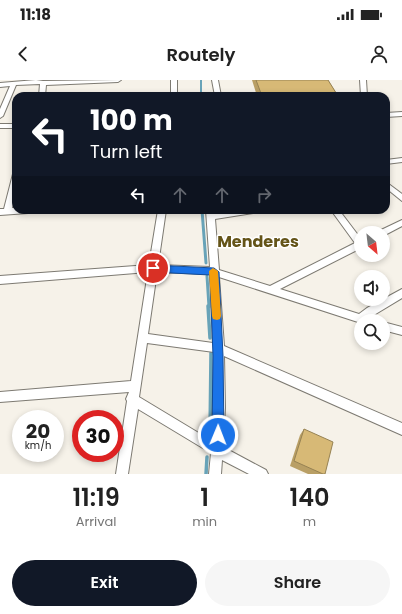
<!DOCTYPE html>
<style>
:root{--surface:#fff;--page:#f6f6f6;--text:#222;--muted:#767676;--accent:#111827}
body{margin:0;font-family:Poppins,sans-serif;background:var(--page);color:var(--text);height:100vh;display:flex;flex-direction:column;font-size:15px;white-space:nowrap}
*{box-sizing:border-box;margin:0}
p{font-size:13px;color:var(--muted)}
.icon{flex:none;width:22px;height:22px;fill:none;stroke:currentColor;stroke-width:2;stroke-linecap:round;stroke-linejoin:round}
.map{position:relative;height:394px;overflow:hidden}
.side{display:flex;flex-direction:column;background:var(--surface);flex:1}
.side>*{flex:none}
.top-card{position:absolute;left:12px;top:12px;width:378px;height:122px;border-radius:12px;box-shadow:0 2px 6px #0003;background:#111827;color:#fff;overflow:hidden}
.needle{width:26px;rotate:152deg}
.tools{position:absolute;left:354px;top:146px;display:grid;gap:8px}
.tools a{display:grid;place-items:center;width:36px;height:36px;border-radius:50%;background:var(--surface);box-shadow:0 2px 6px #0003;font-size:20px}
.speed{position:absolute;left:12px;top:330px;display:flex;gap:8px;font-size:20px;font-weight:700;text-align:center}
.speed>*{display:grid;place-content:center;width:52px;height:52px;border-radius:50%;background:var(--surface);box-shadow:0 2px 6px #0003;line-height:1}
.speed small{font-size:10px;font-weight:400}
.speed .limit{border:6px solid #d22;background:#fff;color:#111}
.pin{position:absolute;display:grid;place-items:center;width:34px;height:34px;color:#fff;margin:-17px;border:2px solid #fff;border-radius:50%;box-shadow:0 1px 4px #0007}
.me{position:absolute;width:44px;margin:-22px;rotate:1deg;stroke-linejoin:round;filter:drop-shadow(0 0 3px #0008)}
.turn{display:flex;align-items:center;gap:14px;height:84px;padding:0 12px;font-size:18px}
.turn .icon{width:52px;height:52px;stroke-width:2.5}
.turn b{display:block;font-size:28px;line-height:34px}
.lanes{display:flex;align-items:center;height:38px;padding:0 12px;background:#0003;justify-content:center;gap:20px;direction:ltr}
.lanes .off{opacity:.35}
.eta{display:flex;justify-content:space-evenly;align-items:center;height:68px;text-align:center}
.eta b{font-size:24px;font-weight:600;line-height:28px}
.cta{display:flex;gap:8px;margin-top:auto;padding:8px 12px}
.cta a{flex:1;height:46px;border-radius:24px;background:var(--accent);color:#fff;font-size:16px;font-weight:600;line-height:46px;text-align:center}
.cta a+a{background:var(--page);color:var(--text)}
.status{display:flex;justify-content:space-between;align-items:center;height:28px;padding:0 20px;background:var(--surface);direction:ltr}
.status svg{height:11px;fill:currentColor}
header{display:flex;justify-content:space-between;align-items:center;height:52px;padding:0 12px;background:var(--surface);font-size:18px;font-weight:600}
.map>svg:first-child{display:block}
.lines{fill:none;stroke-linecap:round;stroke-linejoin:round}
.stream-far2{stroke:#68a3b8;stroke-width:2}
.stream-far1{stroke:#68a3b8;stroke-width:3}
.stream{stroke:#68a3b8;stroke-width:3.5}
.minor-casing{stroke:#7d7a72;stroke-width:2}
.minor{fill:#fff;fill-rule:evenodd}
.wall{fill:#b99f65}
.building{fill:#d7b976;stroke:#968253}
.route{fill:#1a73e8;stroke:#114b97}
.slow{fill:#f59e0b}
.labels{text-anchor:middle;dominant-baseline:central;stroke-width:3;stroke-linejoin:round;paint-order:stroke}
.district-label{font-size:16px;font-weight:bold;fill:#645418;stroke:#fff}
</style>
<div class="status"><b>11:18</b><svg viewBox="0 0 49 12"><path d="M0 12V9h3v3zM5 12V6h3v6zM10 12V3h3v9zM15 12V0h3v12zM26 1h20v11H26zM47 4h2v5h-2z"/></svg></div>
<header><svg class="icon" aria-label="back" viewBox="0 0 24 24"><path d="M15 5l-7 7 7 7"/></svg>Routely<svg class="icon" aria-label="person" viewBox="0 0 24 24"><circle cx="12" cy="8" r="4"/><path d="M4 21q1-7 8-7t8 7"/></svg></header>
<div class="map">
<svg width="402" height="394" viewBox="0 0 402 394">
<rect width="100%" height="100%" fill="#f6f2e9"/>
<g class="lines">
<path class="stream-far2" d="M201 0V16"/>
<g class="stream-far1">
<path d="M202 130 206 183"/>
<path d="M207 196 209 227"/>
</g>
<g class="stream">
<path d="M208 226 210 258"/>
<path d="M210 355 211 273"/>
<path d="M206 394 207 377"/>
</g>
<g class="minor-casing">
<g id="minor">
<path d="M36 0 43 1 121 0 118 2 46 5 45 16H39L40 4 16 5 3 36 0 38V29L10 6 0 7V3Z"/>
<rect x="171" y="0" width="6" height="16"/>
<path d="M212 0H218L221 16H215Z"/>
<path d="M360 0H366L367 16H361Z"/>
<path d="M402 32V36L386 37V33Z"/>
<rect x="0" y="44" width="16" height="4"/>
<path d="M402 78V82L386 84V80Z"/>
<path d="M13 94H16V111L12 128H16V130H32L28 133 0 135V129H4Z"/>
<path d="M386 102 402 114V121L386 108Z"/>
<path d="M158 130H166L158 185 210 187 206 130H214V134L236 130H257L253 133 215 139 219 190 270 206 355 163 331 130H339L361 159V168L280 209 359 234 367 228 402 209V218L369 238 372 241H361V243L219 197 224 266 402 343V355L224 276 225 328 223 367 266 390 268 394H249L222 380 221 394H209L211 373 138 329 128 394H116L127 321 126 319 129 312 0 322V312L131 301 148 192 0 204V196L149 185ZM157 192 210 194 213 263 148 254ZM147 263 214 272 212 361 139 317Z"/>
<path d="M402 140V146L383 156V153H378L379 151Z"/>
<path d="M383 242 402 247V255L383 250Z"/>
</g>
</g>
<use href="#minor" class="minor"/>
</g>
<g class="wall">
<path d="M252 0H328L338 16H257Z"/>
<path d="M304 349 325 394H308L290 386 300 355Z"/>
</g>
<g class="building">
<path d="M256 0H328L338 16H262Z"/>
<path d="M304 349 333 362 325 394H323L294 381Z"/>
</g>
<path class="route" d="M153 185 214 188 219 192 223 276 224 355 222 359 218 361 214 359 212 355 213 276 210 195 153 192 148 188Z"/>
<path class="slow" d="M213 188 218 191 221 236 220 239 217 240 213 239 212 236 209 191Z"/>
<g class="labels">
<g class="district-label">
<text x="258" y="161">Menderes</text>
</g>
</g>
</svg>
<div class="tools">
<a><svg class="needle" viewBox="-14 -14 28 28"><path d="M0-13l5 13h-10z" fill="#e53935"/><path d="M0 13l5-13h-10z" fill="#767676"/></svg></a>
<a><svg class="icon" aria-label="sound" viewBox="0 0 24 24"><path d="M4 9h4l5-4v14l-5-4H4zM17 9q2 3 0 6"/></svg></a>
<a><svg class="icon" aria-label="search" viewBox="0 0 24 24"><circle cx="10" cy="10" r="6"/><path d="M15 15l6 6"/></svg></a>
</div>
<div class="speed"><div>20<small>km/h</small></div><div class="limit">30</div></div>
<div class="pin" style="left:153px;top:188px;background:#d93025"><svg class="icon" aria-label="arrive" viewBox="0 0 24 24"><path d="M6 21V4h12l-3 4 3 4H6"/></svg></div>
<svg class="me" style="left:218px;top:355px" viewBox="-20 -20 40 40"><circle r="17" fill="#1a73e8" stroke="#fff" stroke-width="3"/><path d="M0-11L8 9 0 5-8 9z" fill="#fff"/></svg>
<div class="top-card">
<div class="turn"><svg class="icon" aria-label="left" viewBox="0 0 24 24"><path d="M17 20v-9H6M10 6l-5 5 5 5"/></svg><div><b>100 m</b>Turn left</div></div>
<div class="lanes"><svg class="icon" aria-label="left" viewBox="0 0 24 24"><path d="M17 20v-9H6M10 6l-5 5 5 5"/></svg><svg class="icon off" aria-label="ahead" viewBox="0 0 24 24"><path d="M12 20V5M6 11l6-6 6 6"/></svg><svg class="icon off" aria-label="ahead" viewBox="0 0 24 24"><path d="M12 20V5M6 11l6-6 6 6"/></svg><svg class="icon off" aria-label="right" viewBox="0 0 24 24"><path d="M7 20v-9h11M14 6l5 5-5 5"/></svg></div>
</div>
</div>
<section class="side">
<div class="eta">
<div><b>11:19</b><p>Arrival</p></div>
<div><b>1</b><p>min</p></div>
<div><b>140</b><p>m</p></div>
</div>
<div class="cta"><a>Exit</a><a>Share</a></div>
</section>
